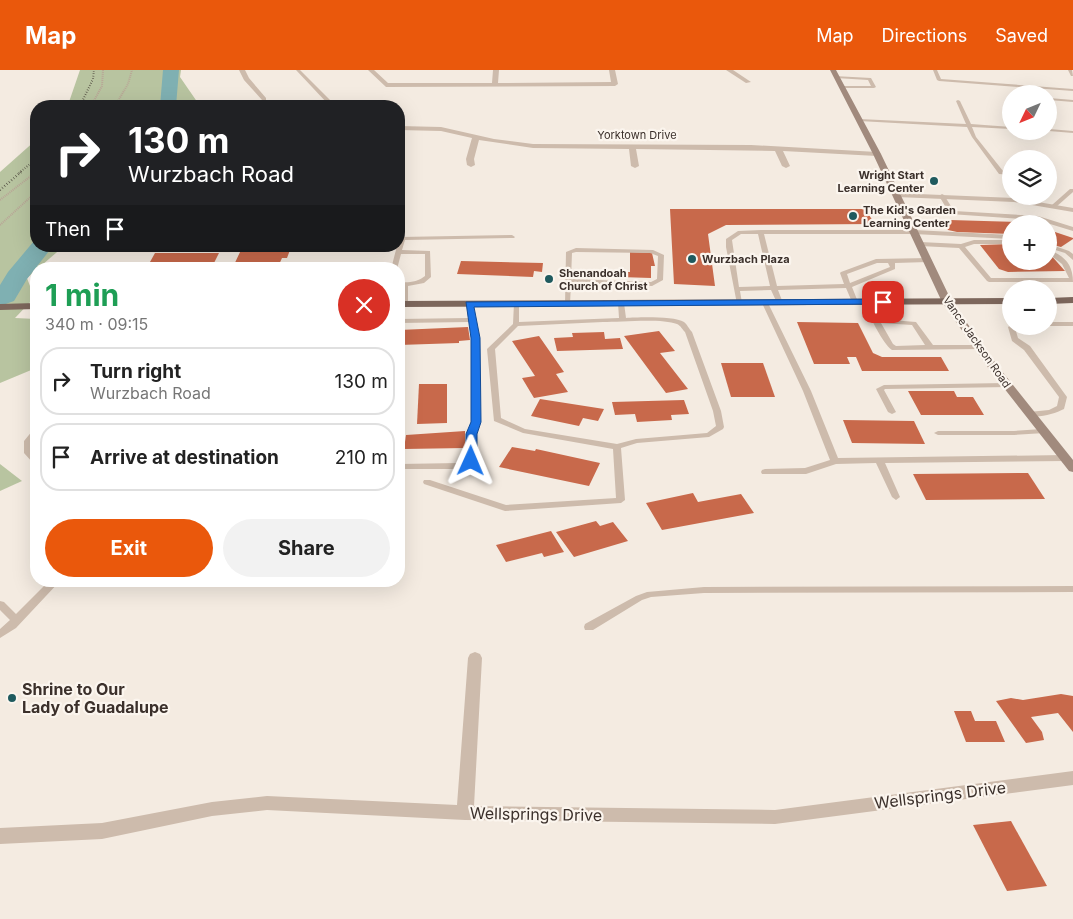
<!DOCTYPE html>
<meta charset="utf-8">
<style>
:root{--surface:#fff;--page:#f2f2f2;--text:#222;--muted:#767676;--line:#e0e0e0;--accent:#ea580c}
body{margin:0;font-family:Inter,sans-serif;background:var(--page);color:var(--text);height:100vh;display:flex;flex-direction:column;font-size:19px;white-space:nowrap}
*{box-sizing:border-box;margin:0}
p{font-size:16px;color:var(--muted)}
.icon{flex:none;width:28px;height:28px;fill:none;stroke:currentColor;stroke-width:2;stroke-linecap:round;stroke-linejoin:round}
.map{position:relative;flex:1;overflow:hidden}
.panel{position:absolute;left:30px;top:192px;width:375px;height:325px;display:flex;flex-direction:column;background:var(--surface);border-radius:20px;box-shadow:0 5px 20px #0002}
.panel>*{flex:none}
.top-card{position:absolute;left:30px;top:30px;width:375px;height:152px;border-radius:20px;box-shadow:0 5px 20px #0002;background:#202124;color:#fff;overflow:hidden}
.needle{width:32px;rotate:227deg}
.buttons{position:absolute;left:1002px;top:15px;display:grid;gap:10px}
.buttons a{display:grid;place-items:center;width:55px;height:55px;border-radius:50%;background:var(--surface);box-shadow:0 5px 20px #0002;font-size:25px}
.pin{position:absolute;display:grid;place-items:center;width:42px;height:42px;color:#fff;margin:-21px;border-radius:10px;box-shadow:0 2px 8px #0006}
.me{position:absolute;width:55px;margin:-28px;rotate:1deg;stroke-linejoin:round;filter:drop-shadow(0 0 4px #0008)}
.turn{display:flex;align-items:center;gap:18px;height:105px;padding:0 15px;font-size:22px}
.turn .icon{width:65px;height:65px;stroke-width:2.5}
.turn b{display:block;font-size:35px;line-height:42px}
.then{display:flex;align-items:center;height:48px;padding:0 15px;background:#0003;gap:10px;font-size:19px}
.round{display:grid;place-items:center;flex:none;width:52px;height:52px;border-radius:26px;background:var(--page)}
.headline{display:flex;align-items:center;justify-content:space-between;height:85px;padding:0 15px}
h1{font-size:30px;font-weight:700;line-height:38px;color:#1e9e55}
.primary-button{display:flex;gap:10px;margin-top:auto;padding:10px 15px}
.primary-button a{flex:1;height:58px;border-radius:30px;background:var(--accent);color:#fff;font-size:20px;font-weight:700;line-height:58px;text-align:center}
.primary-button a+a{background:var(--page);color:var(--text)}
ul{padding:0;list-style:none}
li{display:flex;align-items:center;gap:15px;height:68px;margin:0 10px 8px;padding:0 5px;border:2px solid var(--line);border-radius:20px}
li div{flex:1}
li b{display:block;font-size:19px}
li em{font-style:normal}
header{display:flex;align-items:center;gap:30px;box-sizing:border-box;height:70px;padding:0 25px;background:var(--accent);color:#fff}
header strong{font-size:24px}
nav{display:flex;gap:28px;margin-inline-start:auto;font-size:18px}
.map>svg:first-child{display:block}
.green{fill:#b8c4a0}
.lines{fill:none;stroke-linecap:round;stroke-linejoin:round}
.river{fill:#7fb0b2;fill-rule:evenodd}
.building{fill:#c8694b}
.path{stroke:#b9a596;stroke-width:2;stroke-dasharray:1 1;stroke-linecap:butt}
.lane{fill:#cdbbac;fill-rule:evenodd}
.street{fill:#cdbbac;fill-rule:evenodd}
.secondary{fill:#a18a7d;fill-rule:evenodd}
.primary{fill:#7d675c;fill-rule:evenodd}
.rail-far1{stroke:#3b302b;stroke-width:2;stroke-dasharray:0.5 2;stroke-linecap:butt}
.rail{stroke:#3b302b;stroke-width:2.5;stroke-dasharray:0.5 2.5;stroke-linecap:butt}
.route{fill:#1a73e8;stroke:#114b97}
.poi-dot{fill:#1f5a5e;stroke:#fbf5ee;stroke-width:2}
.labels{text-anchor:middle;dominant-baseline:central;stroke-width:4.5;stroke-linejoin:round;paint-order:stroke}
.far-street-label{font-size:11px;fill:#3b302b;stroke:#fbf5ee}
.far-poi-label{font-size:11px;font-weight:bold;fill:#3b302b;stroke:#fbf5ee;text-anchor:start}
.near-poi-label{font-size:16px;font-weight:bold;fill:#3b302b;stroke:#fbf5ee;text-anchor:start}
.near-street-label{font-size:16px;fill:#3b302b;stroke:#fbf5ee}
</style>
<header>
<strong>Map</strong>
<nav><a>Map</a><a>Directions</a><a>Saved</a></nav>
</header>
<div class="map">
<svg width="1073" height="849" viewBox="0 0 1073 849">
<rect width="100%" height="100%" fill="#f4ebe1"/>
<g class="green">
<path d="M80 0H181L180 7 200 36H66L69 32Z"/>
<path d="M36 70V176H64L27 208 30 216 36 218V226L15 248 36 249V298L0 313V102Z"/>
<path d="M0 394 22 411 0 421Z"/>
</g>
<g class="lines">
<g class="river">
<path d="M163 0H179L176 36H160Z"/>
<path d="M34 171H36V176H53L27 209 14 231 0 236V215L8 202Z"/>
</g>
</g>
<g class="building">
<path d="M670 139H865L875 154 726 155 708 164 715 216 674 214Z"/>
<path d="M950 150 1018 152 1019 154H1011V164L957 162 948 160 943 151H951Z"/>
<path d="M1049 160 1073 168V169L1061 177 1049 174Z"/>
<path d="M1011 174V191H1049V183L1065 201 1008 202 999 199 980 175Z"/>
<path d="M241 180H290L287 188H282L277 199H232Z"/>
<path d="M630 182 652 183 655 196H651V208L620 207V202H630Z"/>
<path d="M155 183H219L211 199H152L156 192H150Z"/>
<path d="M461 191 543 193 542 202 534 201 533 207 457 204Z"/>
<path d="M797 252 858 253 873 283 882 287H941L949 301H862L856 287H847L850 294H814Z"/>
<path d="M468 257 470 270 459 271V273L399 275V260Z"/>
<path d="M659 261 675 281 660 283 688 319 666 323 624 266Z"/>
<path d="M604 262 605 269 620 268 623 279 557 281 554 268 573 267 572 263Z"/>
<path d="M539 266 564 302 556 304 568 322 534 328 522 308 535 306 512 271Z"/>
<path d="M721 293H763L775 327H731Z"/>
<path d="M419 314H447V353L417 354Z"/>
<path d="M908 321H954L957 327H973L984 345H921Z"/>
<path d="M540 329 604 339 598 351 583 348 579 356 531 346Z"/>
<path d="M684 330 689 344 671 345 672 350 637 352 635 344 615 345 612 332Z"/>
<path d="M843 350 914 351 925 374 852 373Z"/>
<path d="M465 361V378L404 379 406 365Z"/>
<path d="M512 377 535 381 536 379 600 393 589 416 499 397Z"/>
<path d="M1028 403 1045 429 926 430 913 404Z"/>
<path d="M693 423 698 432 741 424 754 443 662 460 646 433Z"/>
<path d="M596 451 600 456 613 452 628 471 574 487 556 462Z"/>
<path d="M551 461 564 482 544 487 542 483 506 492 496 475Z"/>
<path d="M1061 624 1073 626V662L1058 643 1031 647 1042 662 1044 670 1026 673 996 631 1011 628 1023 630Z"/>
<path d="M954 641H971L975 651H996L1005 672H966Z"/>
<path d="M1011 751 1047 816 1007 821 973 755Z"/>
</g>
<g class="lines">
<g class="path">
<path d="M91 36 102 16 103 0"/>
<path d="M115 36 128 14 132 0"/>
<path d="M0 130 36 102"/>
<path d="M0 155 36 122"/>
</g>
<g class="lane">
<path d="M296 0H300L332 32V34H328Z"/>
<path d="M933 0H937L941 9 1073 19V21L939 11 937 10Z"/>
<path d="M1068 0H1072L1073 6H1071Z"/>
<path d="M834 6 871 8 876 17 874 18H840L842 16H871L868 10 836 8Z"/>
<path d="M1049 28 1073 30V32L1049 30Z"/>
<path d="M958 30 960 31 971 54 1011 57V59L972 57 976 67 1003 101H1011V105L999 104 972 67 967 57 859 51 857 50 859 49 966 54 956 31Z"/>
<path d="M1049 59 1073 61V63L1049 61Z"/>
<path d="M1070 119H1073V122L1056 137H1052V135Z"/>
<path d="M942 124 944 125 954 141 1038 146 1073 157V161L1037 150 950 144 939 126Z"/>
<path d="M761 160H914L1011 165V169L914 164H764L777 216 844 214 840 203 841 202 876 189 928 188 931 190 928 192 895 193V199L852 217 858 232 855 234 852 232 846 218 778 220 783 233 780 235 777 233 771 220 740 221 742 233 741 234H737L726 177V169L738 161ZM741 164H758L770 216 739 217 732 170ZM877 193H888L890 197 850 213 847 204Z"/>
<path d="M512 165 515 167 514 168 405 170 402 180 430 181 431 207 424 213 408 216V234L405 236 402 234V216H399V212C408 213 418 212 425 206V184H401L397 199H391L397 176H399L400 167Z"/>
<path d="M974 170H1004L1007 172 1004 174H974L965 177 991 208H1069L1062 194 1049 184V180C1065 186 1073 195 1073 212H989L987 211 959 178 920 176 917 174 920 172 961 174Z"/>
<path d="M1049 174 1069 181 1073 184V190L1065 183 1049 178Z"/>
<path d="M576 178 653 180 664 185 663 210 652 216 571 213 570 234 567 236 565 235 566 182ZM576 182 650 183 658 186 657 209 651 212 571 209 572 183Z"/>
<path d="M866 230 869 232 879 249 916 252 933 275H979L983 277 979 279 892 280C882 273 869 244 863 232ZM881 253 912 255 925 275 896 276 893 274Z"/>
<path d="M621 231 624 233 626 248C638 247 675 246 684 252 687 254 689 259 692 262L721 341 724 357 723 359 709 367 637 373 621 378 625 430 621 433 505 441 424 414 423 412 424 410H430L506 435 616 428 613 379 523 363 494 351 487 279 513 254 514 233 516 232 519 234V252L619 248 618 233ZM603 252C620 252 662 248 677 254 681 256 682 259 685 262L713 341 716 356 707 363 636 369 617 374 525 359 501 348 495 279 518 256Z"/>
<path d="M765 231 768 233 811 321 838 388 1065 385 1069 388 1065 391 885 393 900 427 896 430 892 427 876 393 836 394 806 404H762L761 402 762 400 765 399 805 398 830 390 803 321 762 233Z"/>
<path d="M469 232 472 234 479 268 480 352 476 363 475 391 470 397 459 399H399V394L459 393H464L467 390 468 363 472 352 471 268 469 252 399 253V249L468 248 466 234Z"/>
<rect x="1049" y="252" width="24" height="4"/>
<path d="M1011 255V256H1017L1015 258 1018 268 1030 276 1067 327 1064 339C1054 344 1035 350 1025 344L1029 342 1049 340 1057 336 1059 327 1024 280 1012 271 1008 257Z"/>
<path d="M1006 313 1010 315 1009 317 885 319 884 320 896 342 892 344 888 342 876 319 884 315Z"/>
<path d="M1042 359 1046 361 1045 363 1014 365H938L934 363 938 361H1014Z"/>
<path d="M33 360H36V367L32 371V382L36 387V394L33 393 24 383V371Z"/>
<path d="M49 511H60L16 558 0 568V559L10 550 0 540V531L4 532 16 544Z"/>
<path d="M1073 516V522L704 523 651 527 642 530 593 560H585L584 557 585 554 636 526 647 522 704 517Z"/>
</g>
<g class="street">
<path d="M239 0H245L249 8 266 28V30H262L244 10Z"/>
<path d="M368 0H374L388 13H492L493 0H499L498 13 611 12 609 0H615L618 14 615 16 386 17Z"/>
<path d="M726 0H733L751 12 746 13Z"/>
<path d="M399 56 441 57 494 69 533 74 751 75 877 82 881 84 877 86 783 81 790 96 786 98 782 96 775 81 636 79 639 96 635 98 631 96 629 79 533 78 479 70 474 89 475 95 471 97 467 95 466 89 472 68 441 61 399 60Z"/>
<path d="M894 123 1014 128 1073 138V142L1014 132 897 127H894Z"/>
<path d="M475 582 480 584 482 588 474 736 775 740 1073 701V715L775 754 465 750 267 740 212 746 102 769 0 774V758L102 753 212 732 267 726 457 735 468 588 470 584Z"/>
</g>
<path class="secondary" d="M830 0H836L881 84 952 232 997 295 1073 390V402L1069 401 989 299 942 232 873 84Z"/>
<g class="primary">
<path d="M1073 227V233L1049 234V228Z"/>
<path d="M1011 228V234L399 237V231Z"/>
<path d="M36 233V239L0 240V234Z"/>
</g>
<g class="rail-far1">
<path d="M80 36 93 9 94 0"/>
<path d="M19 103 36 89"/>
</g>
<path class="rail" d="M0 120 21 102"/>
</g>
<path class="route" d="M883 229 886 230V234L474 237 480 268 481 352 477 364V391L471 394 466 391V364L471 352V268L466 232Z"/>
<g class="poi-dot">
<circle cx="934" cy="111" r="5"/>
<circle cx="853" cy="146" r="5"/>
<circle cx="692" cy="189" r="5"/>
<circle cx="549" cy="209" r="5"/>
<circle cx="12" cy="628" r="5"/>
</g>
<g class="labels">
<g class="far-street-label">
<text x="637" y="65">Yorktown Drive</text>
<text transform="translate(977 272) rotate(55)">Vance Jackson Road</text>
</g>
<g class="far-poi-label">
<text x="924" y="105" text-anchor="end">Wright Start<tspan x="924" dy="13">Learning Center</tspan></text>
<text x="863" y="140">The Kid's Garden<tspan x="863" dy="13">Learning Center</tspan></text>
<text x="702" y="189">Wurzbach Plaza</text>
<text x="559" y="203">Shenandoah<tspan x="559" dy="13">Church of Christ</tspan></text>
</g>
<g class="near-poi-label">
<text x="22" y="619">Shrine to Our<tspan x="22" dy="18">Lady of Guadalupe</tspan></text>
</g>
<g class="near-street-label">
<text transform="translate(940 725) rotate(-7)">Wellsprings Drive</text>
<text transform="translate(536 744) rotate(1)">Wellsprings Drive</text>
</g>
</g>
</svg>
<div class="buttons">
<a><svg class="needle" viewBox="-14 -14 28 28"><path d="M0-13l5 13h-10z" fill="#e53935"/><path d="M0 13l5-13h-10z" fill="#767676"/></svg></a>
<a><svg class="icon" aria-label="layers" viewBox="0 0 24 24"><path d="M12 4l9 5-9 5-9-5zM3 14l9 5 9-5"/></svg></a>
<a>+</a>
<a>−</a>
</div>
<div class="pin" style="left:883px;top:232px;background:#d93025"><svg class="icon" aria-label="arrive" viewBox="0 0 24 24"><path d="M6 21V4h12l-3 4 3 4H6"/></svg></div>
<svg class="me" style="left:471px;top:391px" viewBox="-20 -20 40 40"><path d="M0-17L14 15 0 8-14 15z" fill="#1a73e8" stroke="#fff" stroke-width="4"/></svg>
<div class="top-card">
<div class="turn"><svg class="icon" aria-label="right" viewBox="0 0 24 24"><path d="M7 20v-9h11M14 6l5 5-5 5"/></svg><div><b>130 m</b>Wurzbach Road</div></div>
<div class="then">Then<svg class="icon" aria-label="arrive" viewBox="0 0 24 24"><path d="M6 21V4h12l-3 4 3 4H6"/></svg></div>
</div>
<section class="panel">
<div class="headline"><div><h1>1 min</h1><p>340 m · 09:15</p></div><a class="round" style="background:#d93025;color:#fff"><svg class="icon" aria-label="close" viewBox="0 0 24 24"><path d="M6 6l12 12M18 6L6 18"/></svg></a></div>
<ul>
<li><svg class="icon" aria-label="right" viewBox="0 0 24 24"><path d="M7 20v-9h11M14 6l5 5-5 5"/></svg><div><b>Turn right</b><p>Wurzbach Road</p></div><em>130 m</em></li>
<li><svg class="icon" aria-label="arrive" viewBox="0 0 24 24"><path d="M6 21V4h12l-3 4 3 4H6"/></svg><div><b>Arrive at destination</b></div><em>210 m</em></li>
</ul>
<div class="primary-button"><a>Exit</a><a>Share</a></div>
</section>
</div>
